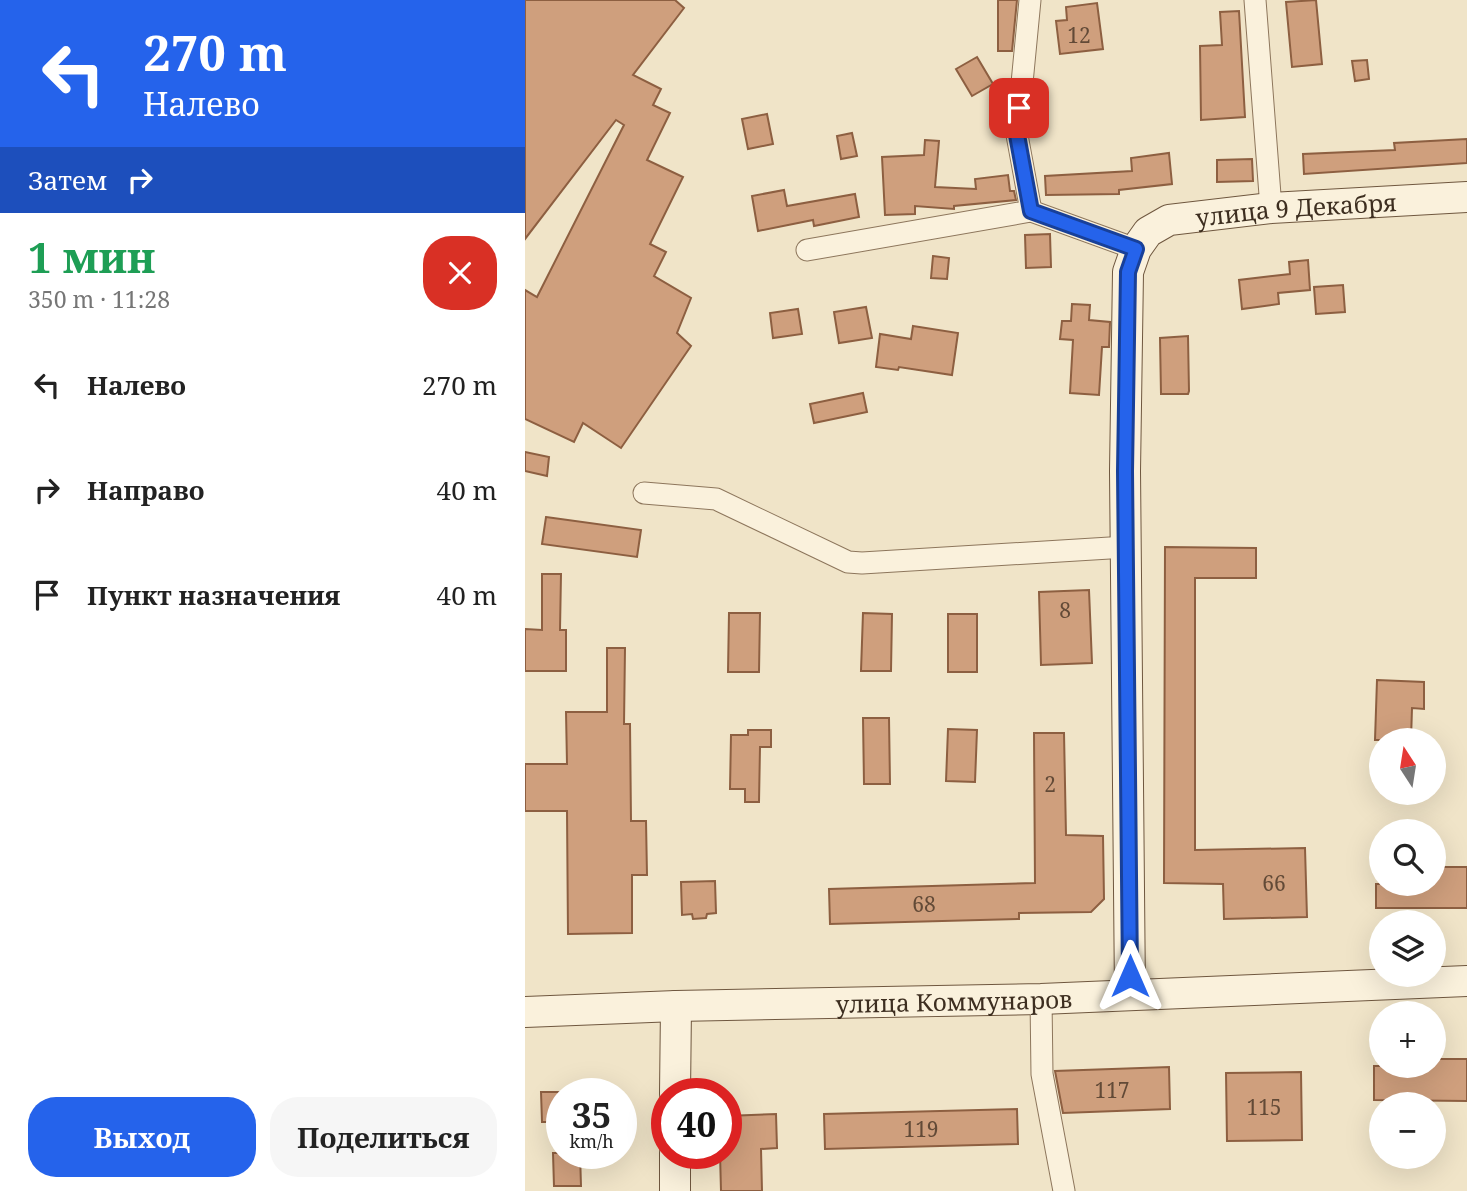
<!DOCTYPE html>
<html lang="ru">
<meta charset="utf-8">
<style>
:root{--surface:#fff;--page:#f6f6f6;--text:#222;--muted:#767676;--accent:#2563eb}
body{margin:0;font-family:"Noto Serif",serif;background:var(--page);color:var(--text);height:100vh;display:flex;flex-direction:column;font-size:26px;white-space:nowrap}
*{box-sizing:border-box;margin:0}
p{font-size:23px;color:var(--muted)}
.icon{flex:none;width:38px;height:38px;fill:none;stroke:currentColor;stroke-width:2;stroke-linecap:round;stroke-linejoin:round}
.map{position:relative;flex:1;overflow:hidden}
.sheet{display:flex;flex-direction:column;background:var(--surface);width:525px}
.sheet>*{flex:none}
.hud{background:#2563eb;color:#fff;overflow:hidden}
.needle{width:46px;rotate:348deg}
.tools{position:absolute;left:844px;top:728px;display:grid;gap:14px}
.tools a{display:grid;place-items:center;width:77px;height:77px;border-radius:50%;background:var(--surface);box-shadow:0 7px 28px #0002;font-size:35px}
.speed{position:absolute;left:21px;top:1078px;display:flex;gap:14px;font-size:35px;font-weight:700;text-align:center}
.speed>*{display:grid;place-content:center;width:91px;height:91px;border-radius:50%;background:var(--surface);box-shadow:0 7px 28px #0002;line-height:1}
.speed small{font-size:18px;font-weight:400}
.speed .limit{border:10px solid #d22;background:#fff;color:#111}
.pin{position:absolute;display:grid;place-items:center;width:60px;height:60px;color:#fff;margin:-30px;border-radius:14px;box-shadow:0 4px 10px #0006}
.me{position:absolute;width:77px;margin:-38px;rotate:0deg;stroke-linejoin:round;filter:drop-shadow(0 0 5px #0008)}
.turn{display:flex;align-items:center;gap:24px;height:147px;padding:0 28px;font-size:32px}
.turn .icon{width:91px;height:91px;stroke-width:2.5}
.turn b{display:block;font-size:49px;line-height:60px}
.then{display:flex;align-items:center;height:66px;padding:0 28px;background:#0003;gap:14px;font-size:26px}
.round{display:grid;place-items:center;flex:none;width:74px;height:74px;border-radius:28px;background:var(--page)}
.overview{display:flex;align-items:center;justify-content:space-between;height:119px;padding:0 28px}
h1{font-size:42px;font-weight:700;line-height:52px;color:#1e9e55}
.primary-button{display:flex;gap:14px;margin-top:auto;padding:14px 28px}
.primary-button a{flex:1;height:80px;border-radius:28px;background:var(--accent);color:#fff;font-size:28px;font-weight:700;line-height:80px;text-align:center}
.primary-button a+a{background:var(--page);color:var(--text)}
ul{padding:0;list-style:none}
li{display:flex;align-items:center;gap:21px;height:105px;padding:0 28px}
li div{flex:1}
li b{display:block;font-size:26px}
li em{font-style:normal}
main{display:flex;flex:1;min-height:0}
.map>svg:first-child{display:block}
.building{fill:#cf9f7d;stroke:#8d5f41;stroke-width:2}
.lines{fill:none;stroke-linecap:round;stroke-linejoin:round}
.street-casing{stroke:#8d765c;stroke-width:23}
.secondary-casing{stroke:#6f573f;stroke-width:32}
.street{stroke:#faf1dc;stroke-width:21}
.secondary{stroke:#faf1dc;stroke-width:30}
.route-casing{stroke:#184099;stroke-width:18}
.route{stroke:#2563eb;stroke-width:12}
.labels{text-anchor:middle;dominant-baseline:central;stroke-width:7;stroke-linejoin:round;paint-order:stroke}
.number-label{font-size:21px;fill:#624a37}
.street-label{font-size:24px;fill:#3d2e20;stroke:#f7eed8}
</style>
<main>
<section class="sheet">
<div class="hud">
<div class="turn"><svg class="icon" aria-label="left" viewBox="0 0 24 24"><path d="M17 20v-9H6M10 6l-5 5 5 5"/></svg><div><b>270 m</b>Налево</div></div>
<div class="then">Затем<svg class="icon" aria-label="right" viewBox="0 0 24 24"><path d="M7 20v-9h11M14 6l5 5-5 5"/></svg></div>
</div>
<div class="overview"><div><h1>1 мин</h1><p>350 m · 11:28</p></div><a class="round" style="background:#d93025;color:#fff"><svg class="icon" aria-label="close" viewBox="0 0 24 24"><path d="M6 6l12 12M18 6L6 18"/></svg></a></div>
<ul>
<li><svg class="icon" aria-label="left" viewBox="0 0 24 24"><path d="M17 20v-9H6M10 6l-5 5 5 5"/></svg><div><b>Налево</b></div><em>270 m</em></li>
<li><svg class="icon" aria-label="right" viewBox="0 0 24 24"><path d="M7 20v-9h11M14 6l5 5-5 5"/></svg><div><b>Направо</b></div><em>40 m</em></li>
<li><svg class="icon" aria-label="arrive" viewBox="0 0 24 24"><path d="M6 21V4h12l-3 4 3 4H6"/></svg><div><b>Пункт назначения</b></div><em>40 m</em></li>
</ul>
<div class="primary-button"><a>Выход</a><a>Поделиться</a></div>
</section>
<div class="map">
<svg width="942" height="1191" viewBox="0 0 942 1191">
<rect width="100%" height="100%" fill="#f0e4c8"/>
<g class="building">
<path d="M0 0H150L159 8 108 75 136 89 128 105 145 113 122 160 158 177 125 244 141 252 129 276 166 298 152 333 166 346 96 448 58 423 49 442 0 419V290L12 297 99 125 91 120 0 239Z"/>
<path d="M473 0H492L487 51H473Z"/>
<path d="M791 0 797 64 767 67 761 2Z"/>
<path d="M572 3 578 49 535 54 531 21 542 20 541 7Z"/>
<path d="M714 11 720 117 676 120 675 46 697 45 695 12Z"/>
<path d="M452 57 468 84 447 96 431 69Z"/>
<path d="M842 60 844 79 830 81 827 61Z"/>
<path d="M242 114 248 144 223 149 217 119Z"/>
<path d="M327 133 332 156 316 159 312 136Z"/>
<path d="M942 139V163L779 174 778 154 870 150 869 143Z"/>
<path d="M400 140 414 141 410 187 451 189 450 179 483 175 485 191H489L491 200 429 206V209L390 206V214L360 215 357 157 399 155Z"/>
<path d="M644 153 647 184 594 190V194L521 195 520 176 607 171 606 158Z"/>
<path d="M727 159 728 181 692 182V160Z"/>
<path d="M259 190 262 206 330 194 334 217 289 226 288 220 233 231 227 196Z"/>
<path d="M525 234 526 267 501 268 500 235Z"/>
<path d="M408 256 424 258 422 279 406 278Z"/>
<path d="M783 260 785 290 753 293 754 304 717 309 714 280 765 274 764 262Z"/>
<path d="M818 285 820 312 791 314 789 287Z"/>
<path d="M547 304 565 305 564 320 585 322 584 347H577L574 395 545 393 548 340 535 339 537 321H546Z"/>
<path d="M341 307 347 338 314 343 309 312Z"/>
<path d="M273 309 277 334 248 338 245 313Z"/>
<path d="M388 326 433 333 427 375 374 367 373 370 351 367 355 334 386 339Z"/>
<path d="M663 336 664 391 663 394H636L635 338Z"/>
<path d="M338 393 342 412 289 423 285 404Z"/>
<path d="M0 452 24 457 22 476 0 471Z"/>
<path d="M21 517 116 530 112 557 17 544Z"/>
<path d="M640 547 731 548V578H670V850L780 848 782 917 699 919 698 884 639 883Z"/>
<path d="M17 574H36L35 630H41V671H0V629L17 630Z"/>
<path d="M564 590 567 663 516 665 514 592Z"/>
<path d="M204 613H235L234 672H203Z"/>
<path d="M338 613 367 614 366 671H336Z"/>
<rect x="423" y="614" width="29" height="58"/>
<path d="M82 648H100L99 724H105L106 821H121L122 875H107V933L43 934 42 811H0V764H42L41 712H82Z"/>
<path d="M852 680 899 682V709L887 708 886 740H850Z"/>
<path d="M338 718H364L365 784H339Z"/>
<path d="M423 729 452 730 450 782 421 781Z"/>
<path d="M223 730H246V747H235L234 802H220V789H205L206 735H223Z"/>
<path d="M509 733H539L541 835 578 836 579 899 566 912 494 913V919L305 924 304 889 510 883Z"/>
<path d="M908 867H942V908H851V884H908Z"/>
<path d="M190 881 191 913 182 914 181 918 168 919 167 914 157 915 156 882Z"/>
<path d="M908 1059H942V1101L849 1100V1066H908Z"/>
<path d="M644 1067 645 1109 538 1113 530 1071Z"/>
<path d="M776 1072 777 1140 702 1141 701 1073Z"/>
<path d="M16 1092H37V1122H17Z"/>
<path d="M492 1109 493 1144 300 1149 299 1114Z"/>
<path d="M251 1114 252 1148 236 1149 237 1191H196L195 1153H201V1116Z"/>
<path d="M28 1153H55L56 1186H29Z"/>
</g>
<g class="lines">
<g class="street-casing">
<g id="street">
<path d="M505 0 492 135 506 211"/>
<path d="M730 0 746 208"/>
<path d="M282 250 506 211 611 249"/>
<path d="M119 493 191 499 323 562 337 563 601 547"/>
<path d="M516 999 517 1074 539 1191"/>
</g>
</g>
<g class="secondary-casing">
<g id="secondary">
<path id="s1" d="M605 994 600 471 603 272 611 249 623 232 644 220 746 208 942 197"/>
<path id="s2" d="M0 1012 151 1006 516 999 942 981"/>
<path d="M150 1094 151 1006"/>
<path d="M150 1191V1153"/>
</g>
</g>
<use href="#street" class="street"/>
<use href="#secondary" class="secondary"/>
</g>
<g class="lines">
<g class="route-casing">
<path id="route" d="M494 108 492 135 506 211 611 249 603 272 600 471 605 976"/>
</g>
<use href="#route" class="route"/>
</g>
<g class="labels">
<g class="number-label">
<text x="554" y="35">12</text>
<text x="540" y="610">8</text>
<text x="525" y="784">2</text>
<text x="749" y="883">66</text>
<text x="399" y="904">68</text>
<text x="587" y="1090">117</text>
<text x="739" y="1107">115</text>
<text x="396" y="1129">119</text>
</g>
<g class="street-label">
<text stroke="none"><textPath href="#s1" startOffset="919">улица 9 Декабря</textPath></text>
<text stroke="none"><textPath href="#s2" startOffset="429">улица Коммунаров</textPath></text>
</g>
</g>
</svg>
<div class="tools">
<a><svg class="needle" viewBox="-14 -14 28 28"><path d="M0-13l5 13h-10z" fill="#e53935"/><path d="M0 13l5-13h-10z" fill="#767676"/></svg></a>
<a><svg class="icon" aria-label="search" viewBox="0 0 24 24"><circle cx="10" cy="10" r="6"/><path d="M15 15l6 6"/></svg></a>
<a><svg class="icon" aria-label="layers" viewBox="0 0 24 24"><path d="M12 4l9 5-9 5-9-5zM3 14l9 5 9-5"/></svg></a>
<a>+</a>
<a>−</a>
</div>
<div class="speed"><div>35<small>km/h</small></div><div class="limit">40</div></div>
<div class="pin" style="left:494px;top:108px;background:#d93025"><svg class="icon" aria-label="arrive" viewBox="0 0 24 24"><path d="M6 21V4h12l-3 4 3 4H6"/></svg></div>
<svg class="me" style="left:605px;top:976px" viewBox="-20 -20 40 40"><path d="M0-17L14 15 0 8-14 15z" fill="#2563eb" stroke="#fff" stroke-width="4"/></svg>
</div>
</main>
